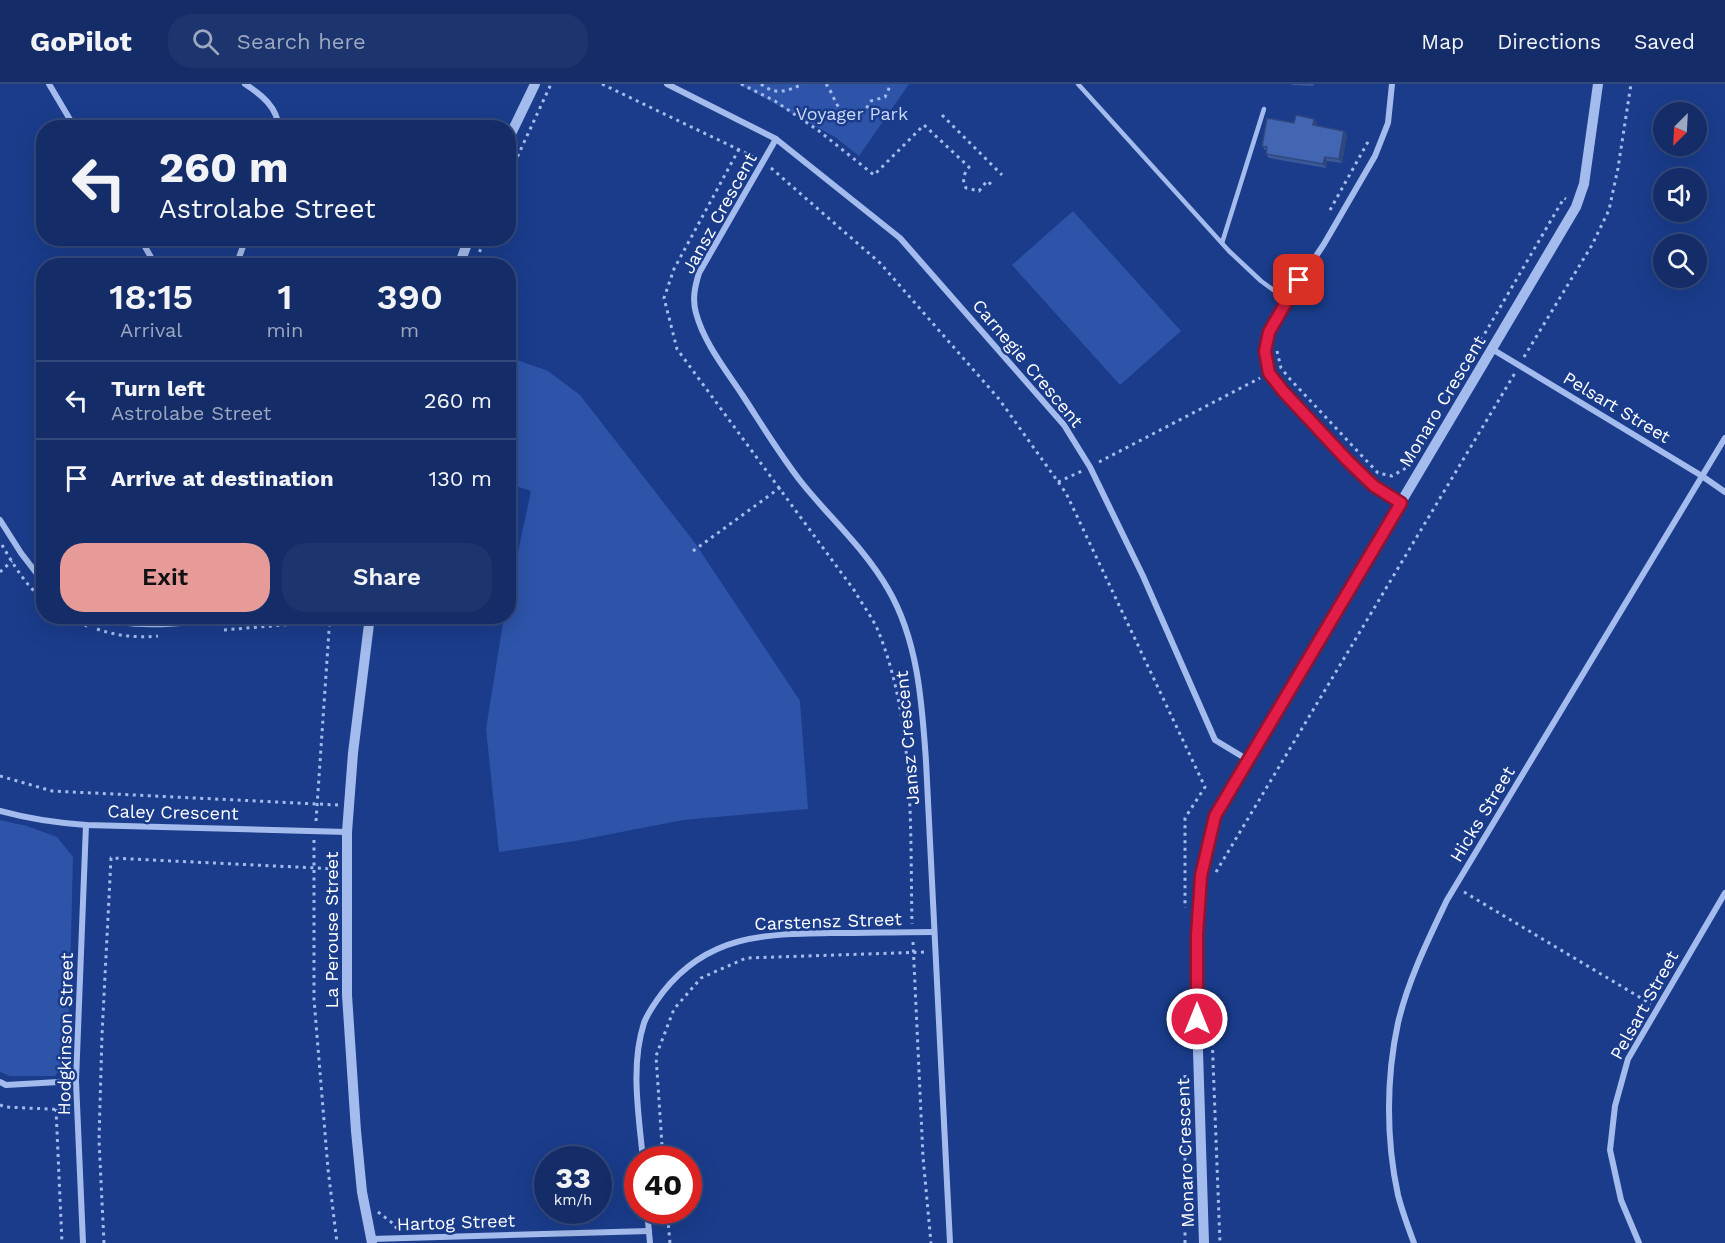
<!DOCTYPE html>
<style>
:root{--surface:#142d68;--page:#1d356e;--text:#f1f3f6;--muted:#9da8c0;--line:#33497c;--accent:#e69b98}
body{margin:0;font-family:"Work Sans",sans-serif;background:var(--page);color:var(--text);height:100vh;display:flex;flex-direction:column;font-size:22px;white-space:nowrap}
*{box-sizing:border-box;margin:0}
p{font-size:20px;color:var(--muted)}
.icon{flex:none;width:33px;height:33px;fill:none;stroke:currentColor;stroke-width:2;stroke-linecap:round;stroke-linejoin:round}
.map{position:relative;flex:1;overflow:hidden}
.panel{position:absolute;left:36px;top:174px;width:480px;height:366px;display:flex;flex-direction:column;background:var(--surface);border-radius:24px;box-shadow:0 6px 24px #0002,0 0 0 2px var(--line)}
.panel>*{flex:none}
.top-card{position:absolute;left:36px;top:36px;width:480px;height:126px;border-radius:24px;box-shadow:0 6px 24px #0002,0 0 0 2px var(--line);background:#142d68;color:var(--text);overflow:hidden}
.needle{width:39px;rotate:204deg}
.tools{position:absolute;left:1653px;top:18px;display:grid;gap:12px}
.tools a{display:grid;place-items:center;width:54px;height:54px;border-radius:50%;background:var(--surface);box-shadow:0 6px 24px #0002,0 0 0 2px var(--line);font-size:30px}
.speed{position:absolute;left:534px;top:1062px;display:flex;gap:12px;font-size:30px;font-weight:700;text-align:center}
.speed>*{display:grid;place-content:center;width:78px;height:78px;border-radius:50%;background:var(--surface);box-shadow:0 6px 24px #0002,0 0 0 2px var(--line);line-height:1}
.speed small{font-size:15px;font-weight:400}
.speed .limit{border:9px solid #d22;background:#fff;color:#111}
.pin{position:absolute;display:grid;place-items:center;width:51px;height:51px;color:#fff;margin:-26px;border-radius:12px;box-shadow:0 3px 9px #0006}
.me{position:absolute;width:66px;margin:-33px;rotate:0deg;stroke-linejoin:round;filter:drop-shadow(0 0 4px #0008)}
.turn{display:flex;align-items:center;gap:21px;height:126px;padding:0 24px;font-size:27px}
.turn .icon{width:78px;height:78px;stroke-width:2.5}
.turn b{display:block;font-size:42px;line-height:51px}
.eta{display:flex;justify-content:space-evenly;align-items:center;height:102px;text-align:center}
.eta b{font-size:36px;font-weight:600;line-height:42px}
.action{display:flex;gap:12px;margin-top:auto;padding:12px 24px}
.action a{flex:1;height:69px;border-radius:24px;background:var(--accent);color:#111;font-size:24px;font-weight:600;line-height:69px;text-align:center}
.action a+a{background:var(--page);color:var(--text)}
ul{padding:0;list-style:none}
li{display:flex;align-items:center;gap:18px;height:78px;padding:0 24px;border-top:2px solid var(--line)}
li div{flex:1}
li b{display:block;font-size:22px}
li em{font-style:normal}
header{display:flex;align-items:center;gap:36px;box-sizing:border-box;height:84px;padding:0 30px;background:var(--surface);border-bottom:2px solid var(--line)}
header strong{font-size:28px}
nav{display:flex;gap:33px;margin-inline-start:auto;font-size:21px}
.search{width:420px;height:54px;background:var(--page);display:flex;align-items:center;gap:15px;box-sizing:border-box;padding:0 21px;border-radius:24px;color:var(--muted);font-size:22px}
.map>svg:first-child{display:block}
.green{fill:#2d54a9}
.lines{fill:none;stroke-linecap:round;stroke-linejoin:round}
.path{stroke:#a4bced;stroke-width:3;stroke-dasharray:3 4.5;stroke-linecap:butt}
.service{stroke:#a4bced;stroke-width:4.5}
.minor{stroke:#a4bced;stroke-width:6}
.tertiary{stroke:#a4bced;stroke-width:10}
.wall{fill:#3a589a}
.shaded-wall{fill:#2f477d}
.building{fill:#4366b3;stroke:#2f477d;stroke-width:1.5}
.route-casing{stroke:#92132f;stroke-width:15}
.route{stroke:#e11d48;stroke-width:10}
.labels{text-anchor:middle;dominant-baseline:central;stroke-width:5;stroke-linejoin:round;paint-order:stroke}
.park-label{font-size:18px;fill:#cad9fa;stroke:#1a3c8b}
.street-label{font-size:18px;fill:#fff;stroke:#1a3c8b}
</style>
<header>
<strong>GoPilot</strong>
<div class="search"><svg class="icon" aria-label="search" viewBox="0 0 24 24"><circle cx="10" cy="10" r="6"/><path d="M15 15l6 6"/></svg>Search here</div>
<nav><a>Map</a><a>Directions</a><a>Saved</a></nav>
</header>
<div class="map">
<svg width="1725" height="1159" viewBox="0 0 1725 1159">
<rect width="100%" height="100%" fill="#1a3c8b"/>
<g class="green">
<path d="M739 0H909L859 72 835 53Z"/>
<path d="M1073 127 1181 247 1120 301 1012 181Z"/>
<path d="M509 273 548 287 580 311 695 459 800 617 808 725 683 736 575 757 499 768 486 645 504 533 508 532 509 510 531 407 509 400Z"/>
<path d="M0 736 27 742 57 753 73 773 68 975 55 992H10L0 988Z"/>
</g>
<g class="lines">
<g class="path">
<path d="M602 0 756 74"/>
<path d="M741 0 775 17 819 47 874 91 924 41 969 83C963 91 962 96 966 104L979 107 987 97 992 101"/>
<path d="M761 0C776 12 787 7 803 0"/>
<path d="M826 0C837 14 837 39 863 29L871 17 885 13 891 0"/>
<path d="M942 31 1002 91"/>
<path d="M739 65 674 185 664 214 677 265 854 506C862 520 873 534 879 549 915 640 910 744 912 840"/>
<path d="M771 84 880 179 999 315 1066 409 1205 703 1185 734V824"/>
<path d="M508 93 551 0"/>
<path d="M1330 126 1369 56"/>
<path d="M474 182 485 154"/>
<path d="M1282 201 1286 193 1293 188"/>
<path d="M1481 256 1564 114 1566 115"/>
<path d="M1277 267 1281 284 1290 295 1378 389 1392 392 1406 384"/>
<path d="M1524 273 1592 161 1609 126 1618 84 1631 0"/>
<path d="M1099 378 1260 294"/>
<path d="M1058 398 1082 387"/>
<path d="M2 461C13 480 26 502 44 516"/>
<path d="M693 467 781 403"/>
<path d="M38 475 44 468"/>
<path d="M0 488 12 477"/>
<path d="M65 532 70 537 87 542"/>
<path d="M97 545C117 552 137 554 158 552"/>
<path d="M224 546 330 537"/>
<path d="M0 692 52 707 338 721"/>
<path d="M316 737 330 532"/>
<path d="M314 756V915L328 1085 337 1159"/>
<path d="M1216 788 1515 289"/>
<path d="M1464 808 1651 920"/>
<path d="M913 858 923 1073 931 1159"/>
<path d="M1212 951 1220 1159"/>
<path d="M0 1021 5 1023 70 1026"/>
<path d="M56 1025 62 1159"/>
<path d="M663 1076 656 972 674 925 701 894 746 874 926 868"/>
<path d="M667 1126 670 1159"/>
<path d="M378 1128 395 1141 397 1146"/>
<path d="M104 1159 99 1056 102 951 111 774 337 785"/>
<path d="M1185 1159V987"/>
</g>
<g class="service">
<path d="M1078 0 1229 167 1261 197 1287 216"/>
<path d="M1222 159 1264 25"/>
</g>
<g class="minor">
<path d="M49 0 75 44"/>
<path d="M245 0C262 11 277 23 279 44"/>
<path d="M667 0 776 55 900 154 1064 341 1090 383 1143 492 1215 656 1248 676"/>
<path d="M1392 0 1388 39 1375 72 1324 160 1287 216 1269 248 1265 262 1266 277 1269 289 1276 299 1364 392 1374 402 1401 419"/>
<path d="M776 55 699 189C695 202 692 215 696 229 704 259 726 286 743 312 762 341 780 371 802 399 830 434 865 465 888 505 918 556 922 619 926 677L950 1159"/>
<path d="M140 154 156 182"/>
<path d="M236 182 246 154"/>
<path d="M1492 265 1702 392 1725 408"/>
<path d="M0 436 21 469 44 499"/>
<path d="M92 532C141 548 195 537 245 532"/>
<path d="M0 727C29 735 56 739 86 741L347 748"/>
<path d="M0 998 6 1001 76 997"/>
<path d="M643 1076C639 1032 630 982 644 939 648 928 657 916 663 908 709 850 766 850 833 849 867 849 900 848 934 848"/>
<path d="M647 1126 650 1159"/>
<path d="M371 1155 649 1147"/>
<path d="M83 1159 76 997 86 741"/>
<path d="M1414 1159C1408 1143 1402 1127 1398 1111 1386 1056 1386 994 1398 939 1408 896 1428 856 1447 816L1725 354"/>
<path d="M1639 1159 1621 1116 1610 1066 1615 1022 1628 975 1725 809"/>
</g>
<g class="tertiary">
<path d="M508 56 535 0"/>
<path d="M459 182 469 154"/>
<path d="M370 532 353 669 347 748V911L356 1047 362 1108 372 1159"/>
<path d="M1204 1159 1197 935V851L1201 792 1215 732 1576 123 1584 100 1598 0"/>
</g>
</g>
<g class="wall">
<path d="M1292 0H1314L1313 2 1293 1Z"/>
<path d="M1314 35 1317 39V42L1344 47 1347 51 1342 79 1327 77 1326 84 1269 74 1266 70V66H1265L1262 62 1294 39Z"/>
</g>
<g class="shaded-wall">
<path d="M1314 35 1317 39 1316 45 1313 41Z"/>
<path d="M1344 47 1347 51 1342 79 1339 75Z"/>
<path d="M1325 73 1327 77 1326 84 1323 80Z"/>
</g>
<path class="building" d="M1296 31 1314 35 1313 41 1344 47 1339 75 1325 73 1323 80 1266 70 1267 63 1262 62 1267 34 1294 39Z"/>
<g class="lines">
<g class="route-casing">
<path id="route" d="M1197 935V851L1201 792 1215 732 1401 419 1374 402 1348 377 1283 307 1269 289 1265 267 1269 248 1299 196"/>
</g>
<use href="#route" class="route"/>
</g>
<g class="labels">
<g class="park-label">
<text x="852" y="29">Voyager Park</text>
</g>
<g class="street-label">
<text transform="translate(719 129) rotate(-61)">Jansz Crescent</text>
<text transform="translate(1028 279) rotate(50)">Carnegie Crescent</text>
<text transform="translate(1442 317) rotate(-59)">Monaro Crescent</text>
<text transform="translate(1617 323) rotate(31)">Pelsart Street</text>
<text transform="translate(907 654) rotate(-95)">Jansz Crescent</text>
<text transform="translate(173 728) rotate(1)">Caley Crescent</text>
<text transform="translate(1482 730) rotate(-59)">Hicks Street</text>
<text transform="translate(828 837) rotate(-2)">Carstensz Street</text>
<text transform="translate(331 846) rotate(-90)">La Perouse Street</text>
<text transform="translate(1644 921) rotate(-61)">Pelsart Street</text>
<text transform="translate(65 950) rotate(-89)">Hodgkinson Street</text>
<text transform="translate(1185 1069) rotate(-92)">Monaro Crescent</text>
<text transform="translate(456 1138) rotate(-2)">Hartog Street</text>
</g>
</g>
</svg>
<div class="tools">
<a><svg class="needle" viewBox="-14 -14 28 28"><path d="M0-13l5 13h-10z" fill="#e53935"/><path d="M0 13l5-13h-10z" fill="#9da8c0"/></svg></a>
<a><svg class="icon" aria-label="sound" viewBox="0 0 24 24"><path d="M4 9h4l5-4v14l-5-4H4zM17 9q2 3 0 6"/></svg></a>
<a><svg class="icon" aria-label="search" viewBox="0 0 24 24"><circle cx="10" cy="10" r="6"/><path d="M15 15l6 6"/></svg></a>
</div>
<div class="speed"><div>33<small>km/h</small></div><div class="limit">40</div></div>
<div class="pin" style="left:1299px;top:196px;background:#d93025"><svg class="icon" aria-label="arrive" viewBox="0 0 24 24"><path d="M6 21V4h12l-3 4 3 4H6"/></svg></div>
<svg class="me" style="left:1197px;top:935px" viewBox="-20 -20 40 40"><circle r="17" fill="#e11d48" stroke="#fff" stroke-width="3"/><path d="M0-11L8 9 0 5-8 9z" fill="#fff"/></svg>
<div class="top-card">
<div class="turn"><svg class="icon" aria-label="left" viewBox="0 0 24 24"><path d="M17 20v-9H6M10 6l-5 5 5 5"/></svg><div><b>260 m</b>Astrolabe Street</div></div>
</div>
<section class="panel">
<div class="eta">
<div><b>18:15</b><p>Arrival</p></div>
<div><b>1</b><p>min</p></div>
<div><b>390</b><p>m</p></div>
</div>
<ul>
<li><svg class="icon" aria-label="left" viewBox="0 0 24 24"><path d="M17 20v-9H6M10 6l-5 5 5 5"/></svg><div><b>Turn left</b><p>Astrolabe Street</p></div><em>260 m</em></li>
<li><svg class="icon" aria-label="arrive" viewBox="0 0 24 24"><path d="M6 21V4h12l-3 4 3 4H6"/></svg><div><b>Arrive at destination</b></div><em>130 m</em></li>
</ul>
<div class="action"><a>Exit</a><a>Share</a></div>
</section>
</div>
